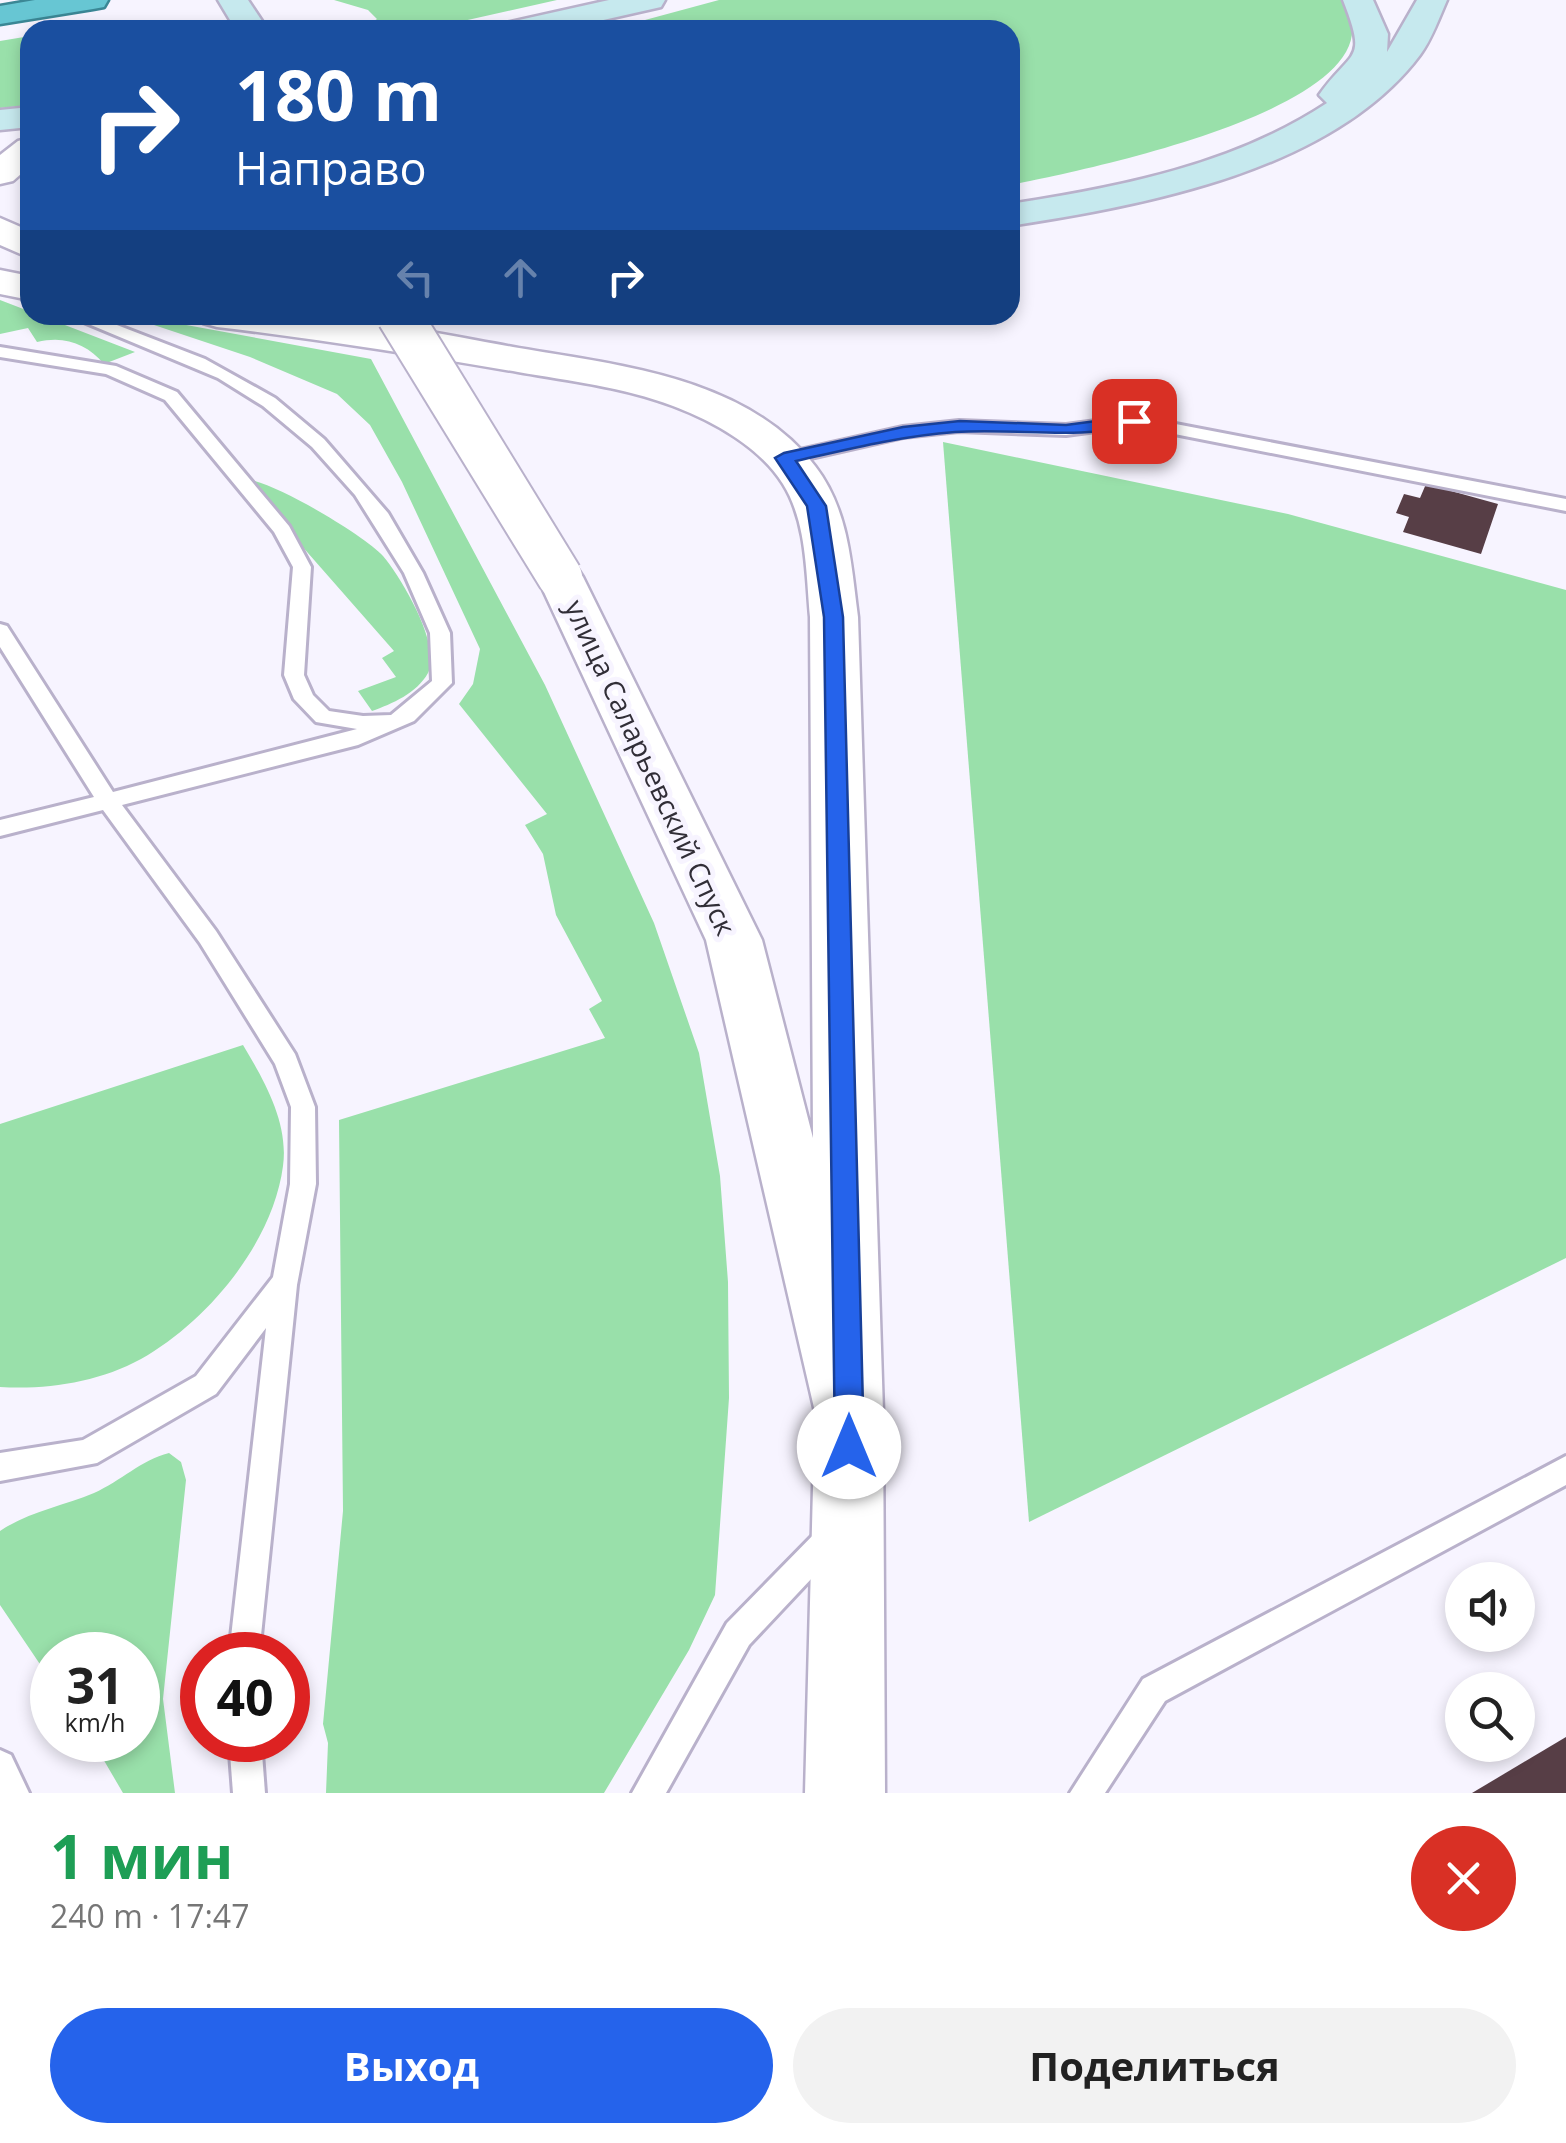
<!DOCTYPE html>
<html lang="ru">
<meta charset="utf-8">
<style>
:root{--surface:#fff;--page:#f2f2f2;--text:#222;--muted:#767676;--accent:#2563eb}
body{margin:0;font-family:"Open Sans",sans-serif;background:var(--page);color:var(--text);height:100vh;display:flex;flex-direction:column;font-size:38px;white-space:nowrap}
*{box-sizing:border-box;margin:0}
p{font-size:32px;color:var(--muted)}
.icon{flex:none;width:55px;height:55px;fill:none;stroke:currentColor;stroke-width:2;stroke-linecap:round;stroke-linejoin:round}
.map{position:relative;height:1793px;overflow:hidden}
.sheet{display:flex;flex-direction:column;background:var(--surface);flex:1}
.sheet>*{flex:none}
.guide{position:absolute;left:20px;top:20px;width:1000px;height:305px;border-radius:30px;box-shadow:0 5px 15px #0003;background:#1a4fa0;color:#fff;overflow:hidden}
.tools{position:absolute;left:1445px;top:1562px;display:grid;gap:20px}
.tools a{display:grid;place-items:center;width:90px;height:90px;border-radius:50%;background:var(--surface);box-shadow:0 5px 15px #0003;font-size:50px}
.speed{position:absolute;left:30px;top:1632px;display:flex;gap:20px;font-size:50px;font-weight:700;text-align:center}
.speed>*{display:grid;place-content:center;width:130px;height:130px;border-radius:50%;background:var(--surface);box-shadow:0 5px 15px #0003;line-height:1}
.speed small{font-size:25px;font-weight:400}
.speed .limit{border:15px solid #d22;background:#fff;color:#111}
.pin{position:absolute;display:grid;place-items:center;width:85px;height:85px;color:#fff;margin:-42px;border-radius:20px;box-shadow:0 5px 15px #0006}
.me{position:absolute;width:110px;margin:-55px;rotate:0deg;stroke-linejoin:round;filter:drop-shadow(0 0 8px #0008)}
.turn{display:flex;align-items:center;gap:35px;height:210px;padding:0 50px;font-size:45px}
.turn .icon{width:130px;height:130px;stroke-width:2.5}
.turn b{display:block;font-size:70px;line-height:85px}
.lanes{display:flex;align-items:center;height:95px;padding:0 50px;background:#0003;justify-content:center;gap:50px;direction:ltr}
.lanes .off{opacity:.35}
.round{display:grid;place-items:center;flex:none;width:105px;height:105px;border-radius:52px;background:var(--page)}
.head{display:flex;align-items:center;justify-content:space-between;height:170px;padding:0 50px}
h1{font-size:60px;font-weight:700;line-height:75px;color:#1e9e55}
.cta{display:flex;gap:20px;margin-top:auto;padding:20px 50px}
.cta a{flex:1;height:115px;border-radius:60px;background:var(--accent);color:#fff;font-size:40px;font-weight:700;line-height:115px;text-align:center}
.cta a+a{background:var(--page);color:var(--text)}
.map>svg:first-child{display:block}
.green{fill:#99e0aa}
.building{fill:#573e46}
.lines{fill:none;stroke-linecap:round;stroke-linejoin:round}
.service-casing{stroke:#b9b1cb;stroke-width:6}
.tertiary-casing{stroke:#b9b1cb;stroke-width:5}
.secondary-casing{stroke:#b9b1cb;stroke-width:5}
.trunk-casing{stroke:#3b8795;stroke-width:5}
.service{fill:#fff;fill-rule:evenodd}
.tertiary{fill:#fff;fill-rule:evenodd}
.secondary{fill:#c6e9ee;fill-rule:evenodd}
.trunk{fill:#67c6d3;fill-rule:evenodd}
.tertiary-bridge-casing{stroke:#b9b1cb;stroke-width:48;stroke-linecap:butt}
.tertiary-bridge{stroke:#fff;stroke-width:44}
.route{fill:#2563eb;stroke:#184099;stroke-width:2.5}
.labels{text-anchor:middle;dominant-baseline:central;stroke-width:10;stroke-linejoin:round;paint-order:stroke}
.street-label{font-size:28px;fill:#312e37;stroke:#f7f4ff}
</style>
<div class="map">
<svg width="1566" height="1793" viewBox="0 0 1566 1793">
<rect width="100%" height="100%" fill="#f7f4ff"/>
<g class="green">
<path d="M334 0H557L432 28 371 30 367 26 377 19 368 10Z"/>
<path d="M719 0H1342C1416 106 1069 173 1010 185V30H608Z"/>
<path d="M30 36V105L0 108V41Z"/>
<path d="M0 300 135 352 104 364C87 344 65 335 37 342L28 328 0 334Z"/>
<path d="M148 318 371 359 545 685 654 923 699 1053 720 1176 728 1282 729 1398 715 1595 689 1650 604 1793H326L328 1743 323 1724 343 1511 339 1120 605 1038 589 1009 602 1001 556 915 543 854 525 825 547 814 459 704 473 684 480 649 402 482 370 425 337 394 250 357 151 324Z"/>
<path d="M943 442 1288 514 1566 590V1258L1029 1522Z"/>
<path d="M243 479C270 479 364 535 383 556 401 577 442 646 428 673 417 693 392 704 372 711L358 691 396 677 382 658 394 651Z"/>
<path d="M243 1045C264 1080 289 1123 283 1166 273 1243 207 1322 141 1359 99 1382 47 1390 0 1387V1124Z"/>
<path d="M169 1453 181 1462 186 1480 163 1699 175 1793H123L92 1740H138V1655H52V1682L0 1605V1531C28 1512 63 1506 94 1493 121 1481 141 1460 169 1453Z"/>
</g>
<g class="building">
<path d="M1426 484 1498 504 1481 554 1403 532 1409 517 1396 513 1404 494 1420 498Z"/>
<path d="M1566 1737V1793H1472Z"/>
</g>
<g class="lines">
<g class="service-casing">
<g id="service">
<path d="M67 315H91L205 359 275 398 324 439 388 513 423 573 450 633 452 683 414 721 358 745 122 805 216 931 295 1054 315 1107 316 1184 297 1285 259 1655H229L266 1328 216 1394 97 1463 0 1481V1453L83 1440 196 1376 273 1277 290 1184 291 1107 275 1064 200 943 103 810 0 836V820L94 797 0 647V624L7 626 113 792 357 729 316 722 294 699 284 675 293 567 274 532 165 400 106 374 0 357V347L116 366 177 392 289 526 311 567 304 675 313 695 329 711 363 716 391 715 432 681 430 633 404 573 355 495 312 447 263 406 218 378Z"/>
<path d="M1134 416 1566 499V511L1134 426 1066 435 959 431 903 437 784 464 775 459 778 455 903 427 959 421 1066 425Z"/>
<path d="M1566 1456V1485L1165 1701 1105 1793H1070L1143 1679Z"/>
<path d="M833 1520 843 1525 848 1535 843 1545 749 1645 666 1793H632L727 1623 823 1525Z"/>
<path d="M229 1740H261L265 1793H233Z"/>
<path d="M0 1750 11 1755 29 1793H0Z"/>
</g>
</g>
<g class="tertiary-casing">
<g id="tertiary">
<path d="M30 138V166L13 181 0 184V155L18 141Z"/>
<path d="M0 218 30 231V258L0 245Z"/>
<path d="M0 270 30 276V300L0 294Z"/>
<path d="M197 315C235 315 274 312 311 315 378 321 446 335 513 347 616 365 746 376 815 466 849 510 851 564 858 617L883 1412 885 1793H805L815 1412 706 940 537 577 544 566 560 562 576 566 583 577 762 940 813 1138 810 617C806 574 807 522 783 484 760 447 713 421 673 406 623 387 570 381 518 372 418 355 318 339 217 327L203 323Z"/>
</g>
</g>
<g class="secondary-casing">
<g id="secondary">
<path d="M218 0H248L268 30H236Z"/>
<path d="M609 0H665L661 7 559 30H501L506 23Z"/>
<path d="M1343 0H1373L1388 34 1387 52 1417 0H1447C1439 18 1432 39 1420 55 1333 171 1145 205 1010 226V204C1120 187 1233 165 1327 103L1319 95C1352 48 1368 64 1343 0Z"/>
<path d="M30 107V127L0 130V110Z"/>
</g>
</g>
<g class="trunk-casing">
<path id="trunk" d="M35 0H108L104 7 93 9 0 24V6Z"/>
</g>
<use href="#service" class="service"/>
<use href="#tertiary" class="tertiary"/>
<use href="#secondary" class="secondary"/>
<use href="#trunk" class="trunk"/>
<g class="tertiary-bridge-casing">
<path id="tertiary-bridge" d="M399 315 560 577"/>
</g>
<use href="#tertiary-bridge" class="tertiary-bridge"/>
</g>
<path class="route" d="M1134 416 1142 421 1140 425C1075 440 1019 428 955 432 901 436 849 449 796 461L826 506 843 617 864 1447 859 1457 849 1461 839 1457 835 1447 824 617 807 506 775 458 784 453 903 427 960 421 1066 425Z"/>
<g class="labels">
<g class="street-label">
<text transform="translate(651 767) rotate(65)">улица Саларьевский Спуск</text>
</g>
</g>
</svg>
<div class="tools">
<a><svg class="icon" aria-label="sound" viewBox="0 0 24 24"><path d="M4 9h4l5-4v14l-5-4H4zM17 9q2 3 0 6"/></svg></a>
<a><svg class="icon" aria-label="search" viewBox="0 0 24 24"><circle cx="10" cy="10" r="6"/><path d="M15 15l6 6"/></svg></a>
</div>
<div class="speed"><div>31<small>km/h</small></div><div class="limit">40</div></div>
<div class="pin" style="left:1134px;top:421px;background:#d93025"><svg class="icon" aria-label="arrive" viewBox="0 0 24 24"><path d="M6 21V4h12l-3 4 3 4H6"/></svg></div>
<svg class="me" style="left:849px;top:1447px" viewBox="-20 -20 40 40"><circle r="19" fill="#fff"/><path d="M0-13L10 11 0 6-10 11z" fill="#2563eb"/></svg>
<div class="guide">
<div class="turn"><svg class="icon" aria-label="right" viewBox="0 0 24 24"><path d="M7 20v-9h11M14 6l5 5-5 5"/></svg><div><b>180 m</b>Направо</div></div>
<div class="lanes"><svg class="icon off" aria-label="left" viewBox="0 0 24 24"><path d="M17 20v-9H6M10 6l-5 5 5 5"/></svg><svg class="icon off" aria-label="ahead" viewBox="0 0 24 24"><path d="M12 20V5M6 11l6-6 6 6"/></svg><svg class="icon" aria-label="right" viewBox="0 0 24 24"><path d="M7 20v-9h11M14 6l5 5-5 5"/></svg></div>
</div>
</div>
<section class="sheet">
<div class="head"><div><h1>1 мин</h1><p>240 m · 17:47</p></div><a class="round" style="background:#d93025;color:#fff"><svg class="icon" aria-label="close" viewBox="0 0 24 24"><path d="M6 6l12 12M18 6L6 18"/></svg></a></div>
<div class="cta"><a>Выход</a><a>Поделиться</a></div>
</section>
